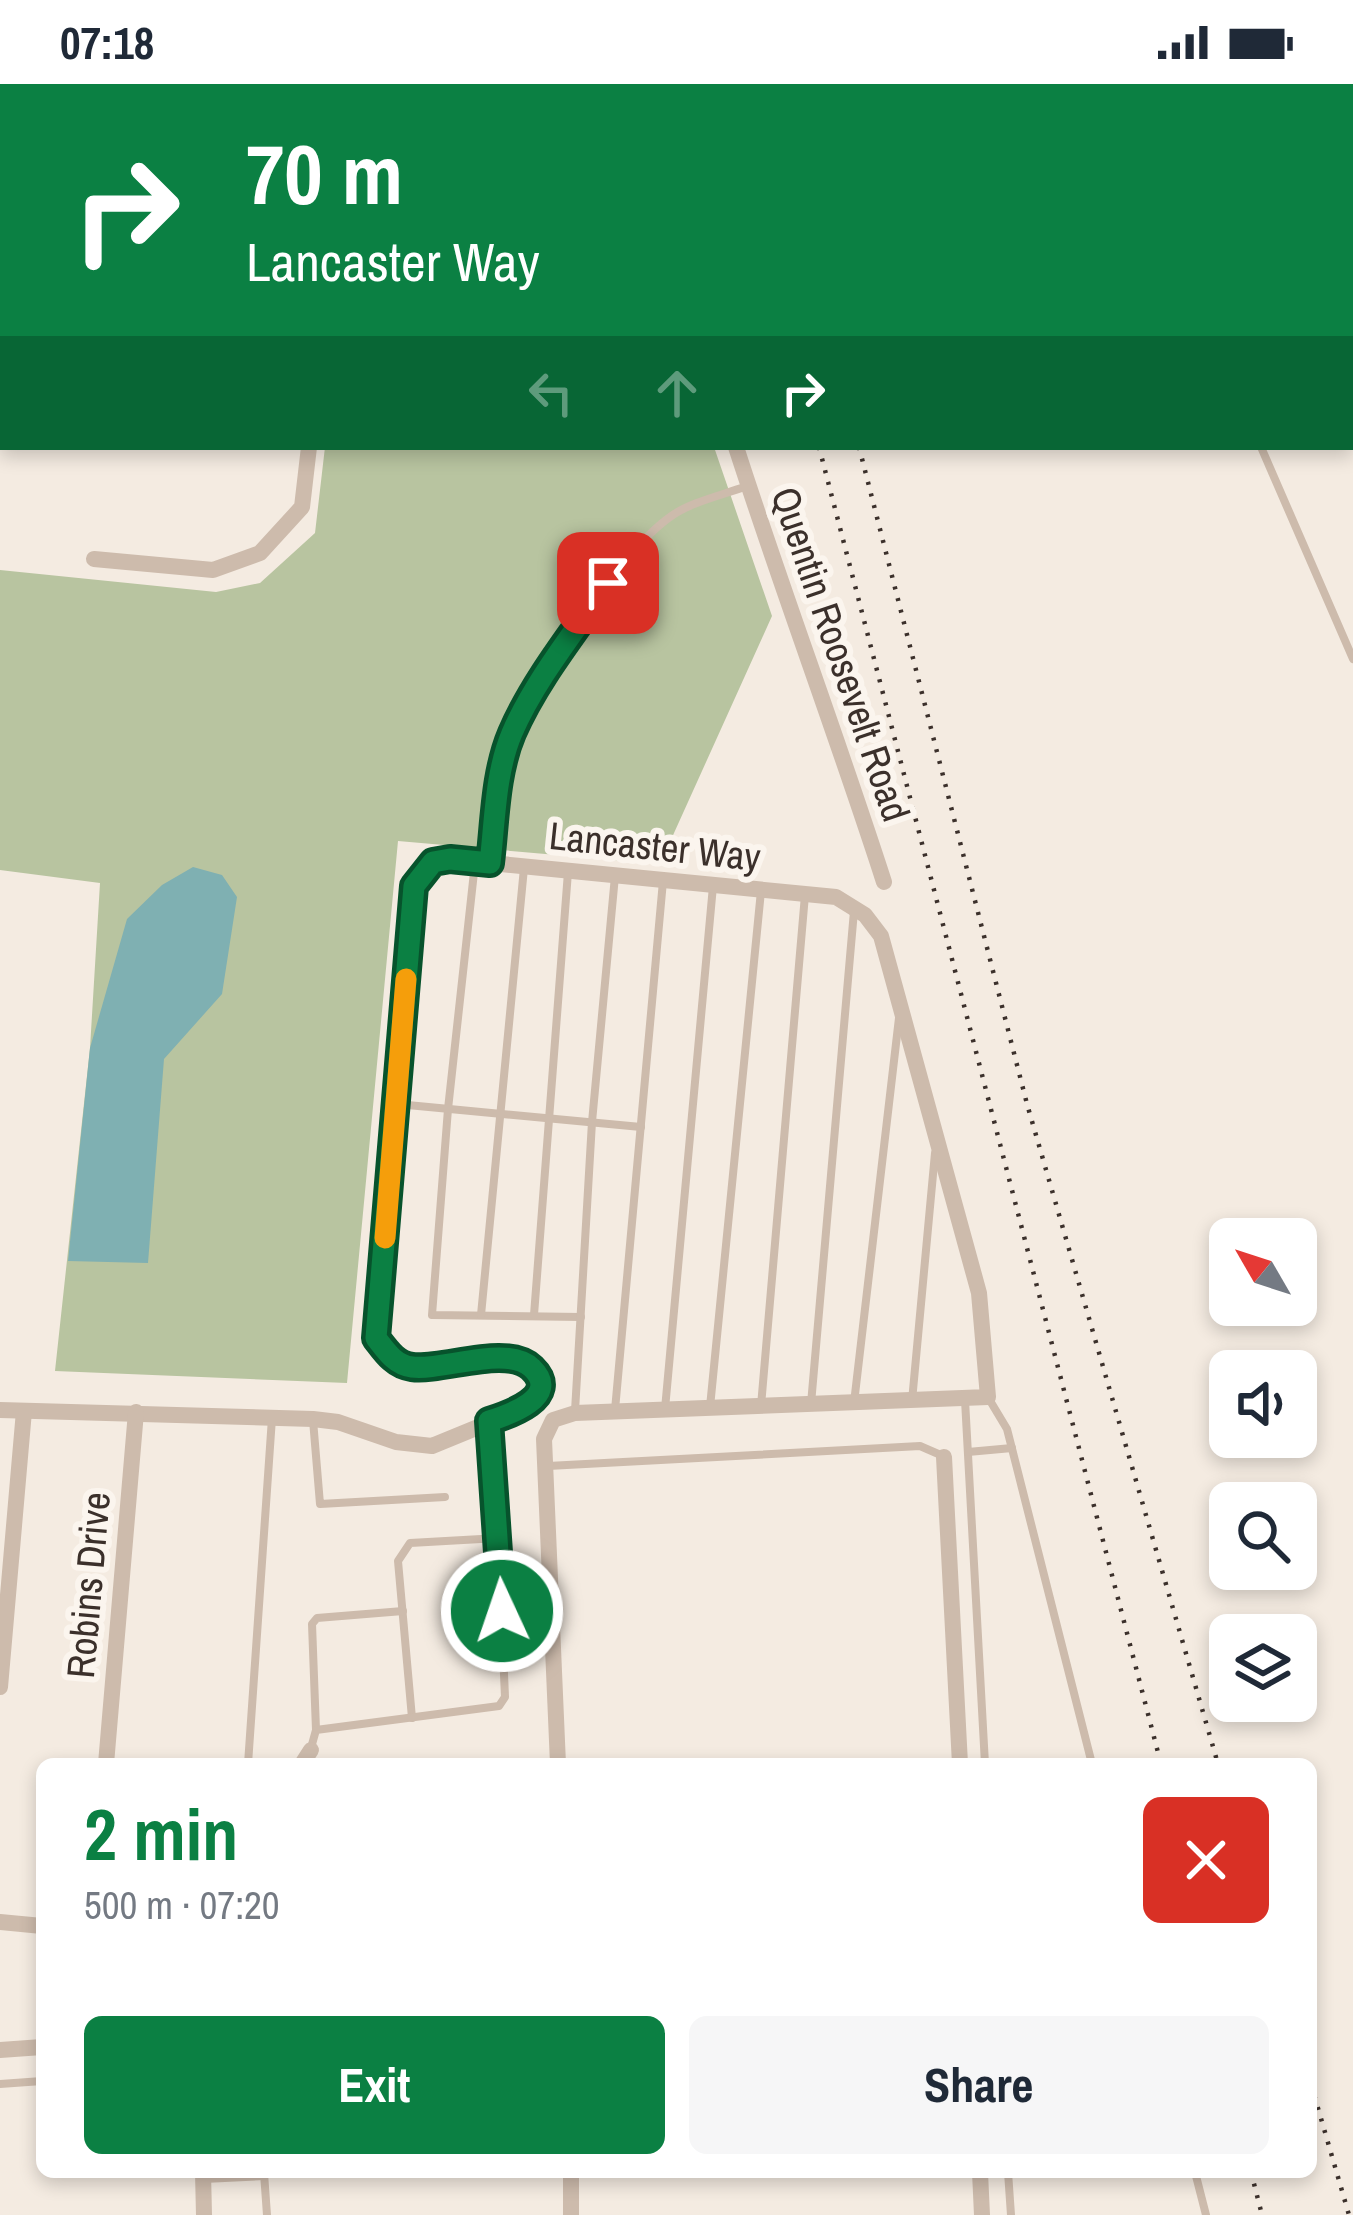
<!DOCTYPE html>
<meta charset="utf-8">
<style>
:root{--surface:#fff;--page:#f6f6f7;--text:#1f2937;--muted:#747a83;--accent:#0b8043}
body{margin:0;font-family:"Archivo Narrow",sans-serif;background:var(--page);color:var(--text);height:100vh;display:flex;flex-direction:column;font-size:45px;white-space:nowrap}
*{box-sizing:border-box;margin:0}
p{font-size:39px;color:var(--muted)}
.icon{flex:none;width:66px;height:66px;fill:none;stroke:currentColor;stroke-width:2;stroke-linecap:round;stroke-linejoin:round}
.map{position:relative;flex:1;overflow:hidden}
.side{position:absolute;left:36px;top:1674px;width:1281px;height:420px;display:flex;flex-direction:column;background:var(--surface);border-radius:18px;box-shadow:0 6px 18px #0003}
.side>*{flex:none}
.hud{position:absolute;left:0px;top:0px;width:1353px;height:366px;box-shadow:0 6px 18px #0003;background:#0b8043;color:#fff;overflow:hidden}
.needle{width:78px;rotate:309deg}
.fabs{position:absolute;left:1209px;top:1134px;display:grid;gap:24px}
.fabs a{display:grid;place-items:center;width:108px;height:108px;border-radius:18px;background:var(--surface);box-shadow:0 6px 18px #0003;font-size:60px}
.pin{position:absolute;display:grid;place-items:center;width:102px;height:102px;color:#fff;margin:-51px;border-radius:24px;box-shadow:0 6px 18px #0006}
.me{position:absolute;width:132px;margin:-66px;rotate:357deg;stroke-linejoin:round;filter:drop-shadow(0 0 9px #0008)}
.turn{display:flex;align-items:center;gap:42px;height:252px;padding:0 48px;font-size:54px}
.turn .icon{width:156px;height:156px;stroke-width:2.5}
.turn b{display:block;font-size:84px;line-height:102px}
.lanes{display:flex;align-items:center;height:114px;padding:0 48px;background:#0003;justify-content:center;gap:60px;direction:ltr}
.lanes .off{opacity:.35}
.round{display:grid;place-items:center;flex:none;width:126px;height:126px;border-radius:18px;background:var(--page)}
.summary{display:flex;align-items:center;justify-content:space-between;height:204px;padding:0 48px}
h1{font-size:72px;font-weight:800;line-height:90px;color:var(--accent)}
.primary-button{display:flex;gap:24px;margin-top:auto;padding:24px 48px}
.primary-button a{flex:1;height:138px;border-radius:18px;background:var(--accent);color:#fff;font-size:48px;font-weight:800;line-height:138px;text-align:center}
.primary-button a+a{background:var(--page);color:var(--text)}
.status{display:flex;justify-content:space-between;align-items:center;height:84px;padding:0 60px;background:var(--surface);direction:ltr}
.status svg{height:33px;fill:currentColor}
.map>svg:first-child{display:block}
.green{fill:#b8c4a0}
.water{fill:#7fb0b2}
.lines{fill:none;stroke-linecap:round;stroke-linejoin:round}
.service{stroke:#cdbbac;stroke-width:8}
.minor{stroke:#cdbbac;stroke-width:16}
.rail{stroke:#3b302b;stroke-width:4.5;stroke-dasharray:3 9;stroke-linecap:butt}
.route-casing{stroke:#07532c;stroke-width:30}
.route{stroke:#0b8043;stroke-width:21}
.slow{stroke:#f59e0b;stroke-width:21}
.labels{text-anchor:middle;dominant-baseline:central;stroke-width:12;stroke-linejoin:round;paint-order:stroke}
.street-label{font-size:39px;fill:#3b302b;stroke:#fbf5ee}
</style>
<div class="status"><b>07:18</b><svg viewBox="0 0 49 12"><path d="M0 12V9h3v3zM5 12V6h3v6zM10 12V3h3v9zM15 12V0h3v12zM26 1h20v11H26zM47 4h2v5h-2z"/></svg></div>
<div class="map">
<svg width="1353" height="2131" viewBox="0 0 1353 2131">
<rect width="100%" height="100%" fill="#f4ebe1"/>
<path class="green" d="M325 363H714L772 532 660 780 398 757 347 1299 55 1287 90 964 100 799 0 786V486L216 508 260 499 315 449Z"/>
<path class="water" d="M193 783 222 791 237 813 222 910 164 975 148 1179 68 1177 90 964 127 835 162 801Z"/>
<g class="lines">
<g class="service">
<path d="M1060 0 1062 3"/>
<path d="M1218 0 1221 3"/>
<path d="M1285 0 1288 3"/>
<path d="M1320 3 1323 0"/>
<path d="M1261 363 1353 575"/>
<path d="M490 777C495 736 496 689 512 650 535 596 623 466 670 433 690 418 723 411 747 402"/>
<path d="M475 779 448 1025 432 1231 581 1233"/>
<path d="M397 1020 641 1043"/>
<path d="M481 1231 524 784"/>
<path d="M534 1231 568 788"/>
<path d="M989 1315 1007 1345 1092 1680"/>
<path d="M965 1316 985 1680"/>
<path d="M912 1317 935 1069"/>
<path d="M854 1319 899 934"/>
<path d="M811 1320 854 827"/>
<path d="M761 1322 805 811"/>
<path d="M710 1323 761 807"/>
<path d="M665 1325 713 802"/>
<path d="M615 1326 663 797"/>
<path d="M575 1327 592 1038 615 792"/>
<path d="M313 1336 320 1420 445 1413"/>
<path d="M968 1368 1012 1364"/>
<path d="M548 1382 920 1362 943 1372"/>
<path d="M412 1634 398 1477 410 1459 499 1454"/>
<path d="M316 1646 312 1540 317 1534 403 1527"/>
<path d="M311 1664 316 1646 499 1622 505 1613 495 1383 489 1339"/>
<path d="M248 1680 272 1334"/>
<path d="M0 2000 42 1997"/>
<path d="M1008 2088 1011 2131"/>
<path d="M1195 2088 1206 2131"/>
<path d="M264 2089 267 2131"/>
<path d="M204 2095 264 2092"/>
</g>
<g class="minor">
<path d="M408 0 414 3"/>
<path d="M582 0 583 3"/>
<path d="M353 3V0"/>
<path d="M736 363C783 509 837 652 884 798"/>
<path d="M94 475 213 486 260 469 302 423 309 363"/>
<path d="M0 1326 313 1335 338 1338 396 1358 432 1362 527 1323C535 1312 543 1302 534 1289 515 1258 444 1285 413 1283 395 1281 386 1268 377 1254L414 801C422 784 432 778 450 775L836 813 865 831 881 852 979 1209 988 1313 575 1329 553 1336 544 1355 558 1680"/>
<path d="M944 1373 960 1680"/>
<path d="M0 1603 24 1327"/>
<path d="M106 1680 136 1328"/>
<path d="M302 1680 311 1666"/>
<path d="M0 1838 42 1842"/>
<path d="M0 1966 42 1963"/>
<path d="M203 2088 204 2131"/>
<path d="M571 2088V2131"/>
<path d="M980 2088 982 2131"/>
</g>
<g class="rail">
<path d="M708 0 709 3"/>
<path d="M774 0V3"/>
<path d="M819 363 1161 1680"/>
<path d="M859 363 1027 1020 1218 1680"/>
<path d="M1311 2000 1349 2131"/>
<path d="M1251 2088 1262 2131"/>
</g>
</g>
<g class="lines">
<g class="route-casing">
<path id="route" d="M502 1527 489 1337C508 1331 562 1313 532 1284 507 1260 443 1287 412 1283 395 1281 386 1267 376 1254L414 802 433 778 450 775 490 779C495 737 495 689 512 649 535 596 575 547 608 499"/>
</g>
<use href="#route" class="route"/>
<path class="slow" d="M385 1154 406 895"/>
</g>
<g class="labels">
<g class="street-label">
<text transform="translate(841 570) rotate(71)">Quentin Roosevelt Road</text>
<text transform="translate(655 762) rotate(6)">Lancaster Way</text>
<text transform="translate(88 1501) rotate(-85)">Robins Drive</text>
</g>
</g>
</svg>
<div class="fabs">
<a><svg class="needle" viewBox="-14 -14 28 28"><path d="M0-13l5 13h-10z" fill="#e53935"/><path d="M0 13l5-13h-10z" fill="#747a83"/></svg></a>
<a><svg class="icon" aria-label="sound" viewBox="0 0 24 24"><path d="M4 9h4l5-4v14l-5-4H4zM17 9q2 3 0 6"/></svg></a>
<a><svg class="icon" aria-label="search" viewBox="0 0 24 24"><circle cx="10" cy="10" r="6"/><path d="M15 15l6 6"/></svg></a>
<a><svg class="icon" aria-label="layers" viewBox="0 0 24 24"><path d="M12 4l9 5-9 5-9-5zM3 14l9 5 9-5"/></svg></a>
</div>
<div class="pin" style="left:608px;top:499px;background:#d93025"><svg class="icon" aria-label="arrive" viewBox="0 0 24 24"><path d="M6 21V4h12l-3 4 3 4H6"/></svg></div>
<svg class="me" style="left:502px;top:1527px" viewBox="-20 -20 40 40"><circle r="17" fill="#0b8043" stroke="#fff" stroke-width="3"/><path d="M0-11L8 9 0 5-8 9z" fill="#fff"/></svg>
<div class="hud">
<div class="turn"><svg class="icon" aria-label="right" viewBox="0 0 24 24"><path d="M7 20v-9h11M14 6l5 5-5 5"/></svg><div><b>70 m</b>Lancaster Way</div></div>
<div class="lanes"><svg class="icon off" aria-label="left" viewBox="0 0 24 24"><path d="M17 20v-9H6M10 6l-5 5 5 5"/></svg><svg class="icon off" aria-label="ahead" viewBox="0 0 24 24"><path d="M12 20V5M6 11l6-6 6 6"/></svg><svg class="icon" aria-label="right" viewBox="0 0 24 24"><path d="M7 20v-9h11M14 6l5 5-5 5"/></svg></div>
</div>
<section class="side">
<div class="summary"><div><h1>2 min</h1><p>500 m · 07:20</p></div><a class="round" style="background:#d93025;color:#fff"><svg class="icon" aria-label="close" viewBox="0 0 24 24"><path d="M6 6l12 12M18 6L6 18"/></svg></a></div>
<div class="primary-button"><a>Exit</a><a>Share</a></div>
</section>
</div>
